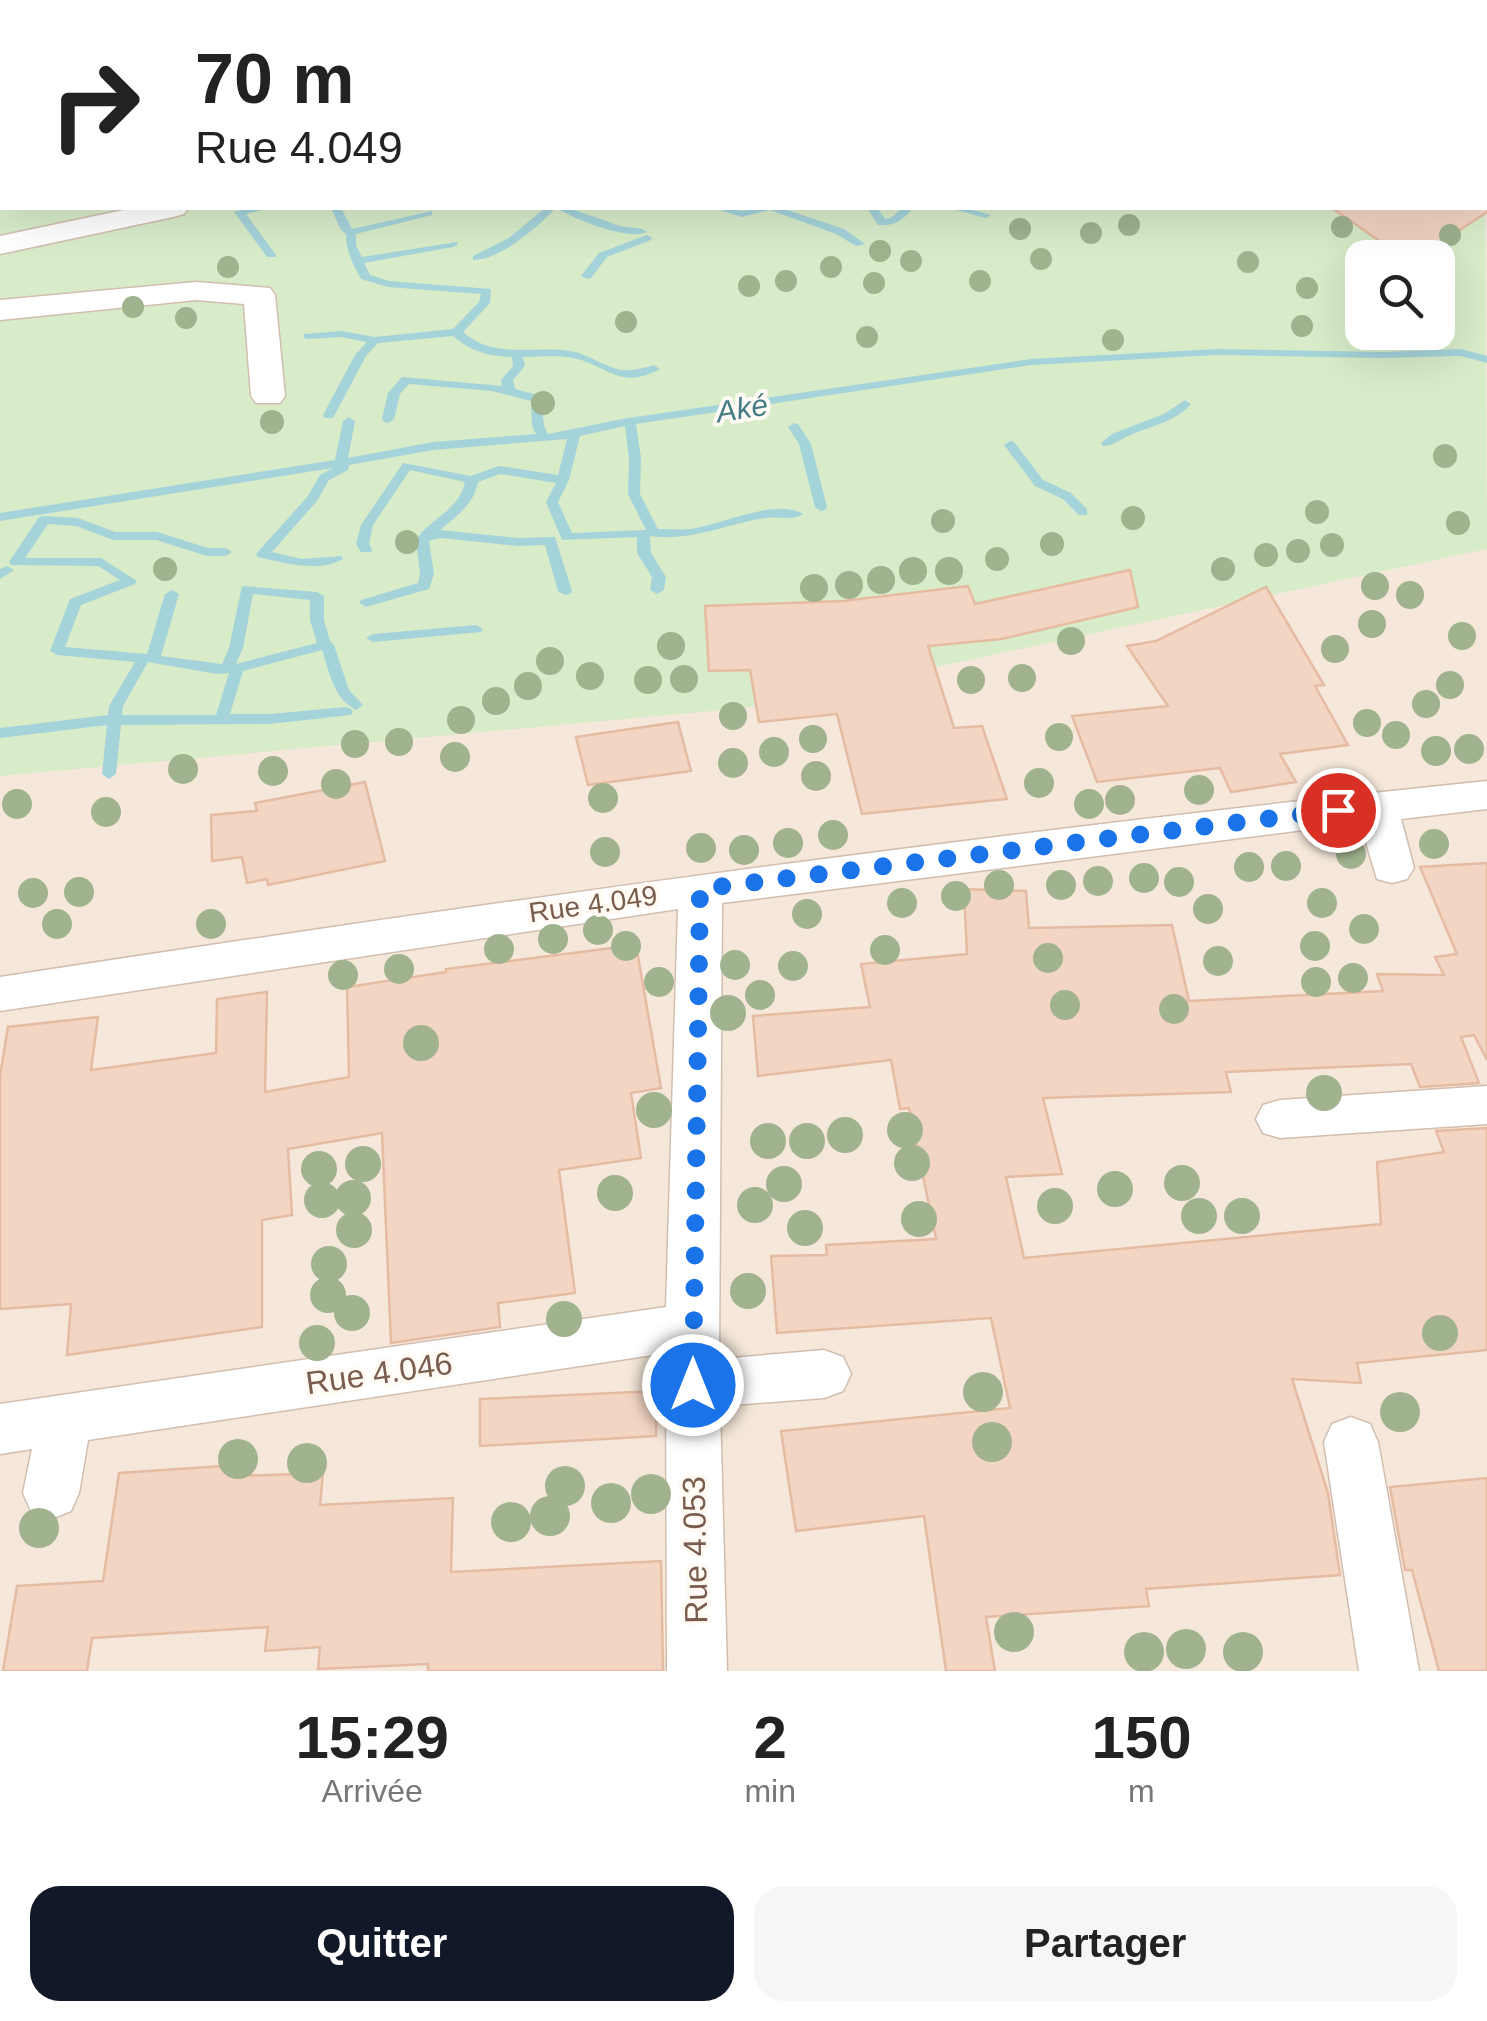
<!DOCTYPE html>
<html lang="fr">
<meta charset="utf-8">
<style>
:root{--surface:#fff;--page:#f6f6f6;--text:#222;--muted:#767676;--accent:#111827}
body{margin:0;font-family:Helvetica,sans-serif;background:var(--page);color:var(--text);height:100vh;display:flex;flex-direction:column;font-size:38px;white-space:nowrap}
*{box-sizing:border-box;margin:0}
p{font-size:32px;color:var(--muted)}
.icon{flex:none;width:55px;height:55px;fill:none;stroke:currentColor;stroke-width:2;stroke-linecap:round;stroke-linejoin:round}
.map{position:relative;height:1671px;overflow:hidden}
.panel{display:flex;flex-direction:column;background:var(--surface);flex:1}
.panel>*{flex:none}
.guide{position:absolute;left:0px;top:0px;width:1488px;height:210px;box-shadow:0 10px 40px #0002;background:#fff;color:var(--text);overflow:hidden}
.tools{position:absolute;left:1345px;top:240px;display:grid;gap:20px}
.tools a{display:grid;place-items:center;width:110px;height:110px;border-radius:20px;background:var(--surface);box-shadow:0 10px 40px #0002;font-size:50px}
.pin{position:absolute;display:grid;place-items:center;width:85px;height:85px;color:#fff;margin:-42px;border:5px solid #fff;border-radius:50%;box-shadow:0 2px 10px #0007}
.me{position:absolute;width:110px;margin:-55px;rotate:0deg;stroke-linejoin:round;filter:drop-shadow(0 0 8px #0008)}
.turn{display:flex;align-items:center;gap:35px;height:210px;padding:0 30px;font-size:45px}
.turn .icon{width:130px;height:130px;stroke-width:2.5}
.turn b{display:block;font-size:70px;line-height:85px}
.eta{display:flex;justify-content:space-evenly;align-items:center;height:170px;text-align:center}
.eta b{font-size:60px;font-weight:700;line-height:70px}
.cta{display:flex;gap:20px;margin-top:auto;padding:20px 30px}
.cta a{flex:1;height:115px;border-radius:30px;background:var(--accent);color:#fff;font-size:40px;font-weight:700;line-height:115px;text-align:center}
.cta a+a{background:var(--page);color:var(--text)}
.map>svg:first-child{display:block}
.residential{fill:#f5e8da;fill-rule:evenodd}
.green{fill:#d8ecc9;fill-rule:evenodd}
.lines{fill:none;stroke-linecap:round;stroke-linejoin:round}
.stream{fill:#a5d3da;fill-rule:evenodd}
.building{fill:#f3d5c3;stroke:#e6bba3;stroke-width:2.5}
.street-casing{stroke:#d1beb0;stroke-width:3}
.street{fill:#fff;fill-rule:evenodd}
.tree{fill:#a0b28e}
.route{stroke:#1a73e8;stroke-width:18;stroke-dasharray:0 32.4}
.labels{text-anchor:middle;dominant-baseline:central;stroke-width:8;stroke-linejoin:round;paint-order:stroke}
.street-label{font-size:28px;fill:#7a5c4d;stroke:#fffaf3}
.water-label{font-size:30px;font-style:italic;fill:#437c86;stroke:#fffaf3}
.near-street-label{font-size:32px;fill:#7a5c4d;stroke:#fffaf3}
</style>
<div class="map">
<svg width="1487" height="1671" viewBox="0 0 1487 1671">
<rect width="100%" height="100%" fill="#fdf6ec"/>
<path class="residential" d="M0 0H1487V1671H0ZM2 2H1485V208H2ZM1362 258H1438V332H1362Z"/>
<g class="green">
<path d="M700 0H1198L694 2Z"/>
<path d="M1485 187 1487 549 745 708 0 776V192L2 208H1485ZM1362 258H1438V332H1362Z"/>
</g>
<g class="lines">
<g class="stream">
<path d="M248 208H270L246 214 276 255 275 257H267L234 212Z"/>
<path d="M331 208H341L352 229 432 211V215L356 234V245L362 257 457 242 458 244 453 247 364 263 370 275 389 281 491 289 490 303 463 332C494 360 532 345 570 351 589 354 606 368 622 370 633 371 644 368 654 365L660 369C619 391 608 365 573 358 557 355 540 357 523 357L525 366 513 380 515 389 541 396 544 426 548 434 622 419 1031 359 1217 349 1383 352 1461 349 1487 356V363L1460 356 1383 358 1217 355 1031 365 636 424 641 458 640 494 658 529C669 529 681 530 691 529 722 524 776 498 803 514 792 521 779 516 766 518 726 524 691 542 650 536L651 553 666 577 664 590 657 594 650 590 652 577 637 553V537L562 540 546 502 556 483 500 474 478 482C474 504 457 516 440 530L518 538 555 537 572 591 570 594 565 595 558 591 545 545 518 546 441 538 429 541 434 574 429 589 366 607 359 603 361 600 418 583 420 574 416 540C429 519 459 511 465 482L410 470 373 525 369 544 372 549 371 552H361L356 544 361 525 403 463 471 476 499 466 558 475 567 439 433 450 349 465 348 470 329 480 317 501 272 552 302 559 341 556 343 559C318 573 285 563 258 557L256 554 308 496 320 475 333 468 0 521V513L335 460 343 421 349 417 355 421 348 458 433 442 536 434 532 426 531 401 492 391 409 384 400 394 394 419 388 423 384 422 382 419 388 393 402 377 502 386 501 380 513 366 512 357C489 356 471 352 453 336L378 343 366 356 333 418H325L323 415 355 355 367 342 341 337 308 339 304 338V334L341 331 375 337 453 329 479 302 481 294 388 287 361 279C353 264 346 252 346 234L341 230ZM625 426 629 458 628 494 646 530 572 533 558 502 569 480 580 436Z"/>
<path d="M545 208H569L620 226 642 229 647 232C627 241 575 219 556 208 537 227 501 260 473 260V256L509 238Z"/>
<path d="M713 208H729L742 211 756 208H781L844 229 865 244 856 246 836 234 770 210 742 217Z"/>
<path d="M867 208H877L885 219 891 218 902 208H913C903 220 894 227 878 225Z"/>
<path d="M948 208H966L991 215 986 218Z"/>
<path d="M647 235 652 238 651 240 607 257 591 278 587 279 581 276 599 253Z"/>
<path d="M1185 400 1191 404C1175 422 1154 425 1133 434 1122 438 1114 446 1103 446L1101 443 1112 434 1164 414Z"/>
<path d="M794 423 798 424 811 444 827 507 825 510 821 511 815 507 799 444 788 427Z"/>
<path d="M1010 441 1014 442 1043 480 1071 493 1087 509V515H1079L1063 499 1035 486 1004 445Z"/>
<path d="M44 516 78 518 115 532H157L208 548H226L232 552 226 556H207L156 540H113L76 526 48 524 25 558H101L137 581 135 584 81 605 65 647 147 654 165 594 172 590 179 594 161 656 222 664 229 648 242 586 317 592 324 596V620L330 641 334 645 349 690 363 705 356 710C333 698 330 673 322 650L243 671 230 714H270L346 707 351 709 353 712 351 715 270 724 121 725 116 774 109 779 102 774 107 725 0 738V728L108 715 109 706 135 662 57 655 50 651 70 599 120 580 98 566 11 565 9 562 39 517ZM253 594 310 600V620L317 643 236 664 243 648ZM148 662 217 674 229 673 216 715H122L123 706Z"/>
<path d="M7 566 14 570 0 579V569Z"/>
<path d="M476 625 483 629 481 632 373 642 366 638 373 634Z"/>
</g>
</g>
<g class="building">
<path d="M1332 208H1487V212L1422 255 1404 258Z"/>
<path d="M1130 570 1138 607 1002 639 928 646 954 728 982 726 1007 799 862 814 837 714 759 722 750 670 709 671 705 606 843 601 968 586 975 604Z"/>
<path d="M1266 587 1324 685 1315 686 1348 745 1280 754 1296 782 1231 792 1220 768 1097 782 1072 716 1168 706 1127 646 1156 641Z"/>
<path d="M678 722 691 771 588 785 576 737Z"/>
<path d="M365 782 385 861 268 885 267 879 247 883 242 857 212 861 211 815 257 811 255 803Z"/>
<path d="M1487 863V1060L1474 1035 1461 1037 1479 1083 1420 1087 1411 1064 1226 1072 1231 1092 1043 1098 1062 1174 1006 1177 1024 1258 1381 1224 1377 1162 1444 1152 1436 1131 1487 1128V1350L1357 1363 1361 1383 1292 1379 1328 1493 1340 1575 1146 1589 1149 1606 986 1617 995 1671H946L924 1516 796 1531 781 1431 1010 1408 991 1318 777 1333 771 1256 827 1255 826 1245 936 1239 909 1108 900 1109 891 1060 758 1076 753 1016 870 1007 861 964 967 954 964 889 1026 891 1029 928 1172 925 1189 1001 1383 991 1377 974 1444 975 1435 957 1457 954 1420 867Z"/>
<path d="M636 945 661 1088 631 1093 641 1158 559 1170 575 1293 498 1303 500 1327 391 1343 382 1133 288 1149 292 1215 262 1220V1327L67 1355 71 1304 0 1309V1076L8 1027 98 1017 91 1070 216 1053 217 999 267 992 265 1092 349 1077 347 987 446 972V969Z"/>
<path d="M657 1391 656 1436 480 1446V1399Z"/>
<path d="M237 1465 236 1476 323 1473 320 1505 453 1498 451 1572 661 1561 663 1671H428V1664L318 1669 320 1647 265 1651 268 1627 92 1638 87 1671H3L17 1586 103 1581 119 1473Z"/>
<path d="M1487 1478V1671H1439L1412 1570H1405L1390 1487Z"/>
</g>
<g class="lines">
<g class="street-casing">
<g id="street">
<path d="M133 208H188L184 214 173 217 0 254V236Z"/>
<path d="M196 282 270 288 275 295 285 396 280 403H256L251 396 244 304 196 300 0 320V300Z"/>
<path d="M1487 781V809L1401 819 1414 868 1407 879 1392 883 1377 879 1360 823 722 903 719 1359 824 1350 843 1357 851 1374 843 1391 824 1398 720 1406 727 1671H667L666 1353 88 1440 79 1493 71 1511 51 1519 31 1511 23 1493 32 1449 0 1454V1404L666 1307 678 909 0 1011V977C495 901 989 832 1487 781Z"/>
<path d="M1487 1086V1124L1280 1138 1263 1133 1256 1119 1263 1105 1280 1100Z"/>
<path d="M1351 1417 1370 1424 1378 1442 1419 1671H1359L1324 1442 1332 1424Z"/>
</g>
</g>
<use href="#street" class="street"/>
</g>
<g class="tree">
<circle cx="1129" cy="225" r="11"/>
<circle cx="1342" cy="227" r="11"/>
<circle cx="1020" cy="229" r="11"/>
<circle cx="1091" cy="233" r="11"/>
<circle cx="1450" cy="235" r="11"/>
<circle cx="880" cy="251" r="11"/>
<circle cx="1041" cy="259" r="11"/>
<circle cx="911" cy="261" r="11"/>
<circle cx="1248" cy="262" r="11"/>
<circle cx="228" cy="267" r="11"/>
<circle cx="831" cy="267" r="11"/>
<circle cx="786" cy="281" r="11"/>
<circle cx="980" cy="281" r="11"/>
<circle cx="874" cy="283" r="11"/>
<circle cx="749" cy="286" r="11"/>
<circle cx="1307" cy="288" r="11"/>
<circle cx="133" cy="307" r="11"/>
<circle cx="186" cy="318" r="11"/>
<circle cx="626" cy="322" r="11"/>
<circle cx="1302" cy="326" r="11"/>
<circle cx="867" cy="337" r="11"/>
<circle cx="1113" cy="340" r="11"/>
<circle cx="543" cy="403" r="12"/>
<circle cx="272" cy="422" r="12"/>
<circle cx="1445" cy="456" r="12"/>
<circle cx="1317" cy="512" r="12"/>
<circle cx="1133" cy="518" r="12"/>
<circle cx="943" cy="521" r="12"/>
<circle cx="1458" cy="523" r="12"/>
<circle cx="407" cy="542" r="12"/>
<circle cx="1052" cy="544" r="12"/>
<circle cx="1332" cy="545" r="12"/>
<circle cx="1298" cy="551" r="12"/>
<circle cx="1266" cy="555" r="12"/>
<circle cx="997" cy="559" r="12"/>
<circle cx="165" cy="569" r="12"/>
<circle cx="1223" cy="569" r="12"/>
<circle cx="913" cy="571" r="14"/>
<circle cx="949" cy="571" r="14"/>
<circle cx="881" cy="580" r="14"/>
<circle cx="849" cy="585" r="14"/>
<circle cx="1375" cy="586" r="14"/>
<circle cx="814" cy="588" r="14"/>
<circle cx="1410" cy="595" r="14"/>
<circle cx="1372" cy="624" r="14"/>
<circle cx="1462" cy="636" r="14"/>
<circle cx="1071" cy="641" r="14"/>
<circle cx="671" cy="646" r="14"/>
<circle cx="1335" cy="649" r="14"/>
<circle cx="550" cy="661" r="14"/>
<circle cx="590" cy="676" r="14"/>
<circle cx="1022" cy="678" r="14"/>
<circle cx="684" cy="679" r="14"/>
<circle cx="648" cy="680" r="14"/>
<circle cx="971" cy="680" r="14"/>
<circle cx="1450" cy="685" r="14"/>
<circle cx="528" cy="686" r="14"/>
<circle cx="496" cy="701" r="14"/>
<circle cx="1426" cy="704" r="14"/>
<circle cx="733" cy="716" r="14"/>
<circle cx="461" cy="720" r="14"/>
<circle cx="1367" cy="723" r="14"/>
<circle cx="1396" cy="735" r="14"/>
<circle cx="1059" cy="737" r="14"/>
<circle cx="813" cy="739" r="14"/>
<circle cx="399" cy="742" r="14"/>
<circle cx="355" cy="744" r="14"/>
<circle cx="1469" cy="749" r="15"/>
<circle cx="1436" cy="751" r="15"/>
<circle cx="774" cy="752" r="15"/>
<circle cx="455" cy="757" r="15"/>
<circle cx="733" cy="763" r="15"/>
<circle cx="183" cy="769" r="15"/>
<circle cx="273" cy="771" r="15"/>
<circle cx="816" cy="776" r="15"/>
<circle cx="1039" cy="783" r="15"/>
<circle cx="336" cy="784" r="15"/>
<circle cx="1199" cy="790" r="15"/>
<circle cx="603" cy="798" r="15"/>
<circle cx="1120" cy="800" r="15"/>
<circle cx="17" cy="804" r="15"/>
<circle cx="1089" cy="804" r="15"/>
<circle cx="106" cy="812" r="15"/>
<circle cx="833" cy="835" r="15"/>
<circle cx="788" cy="843" r="15"/>
<circle cx="1434" cy="844" r="15"/>
<circle cx="701" cy="848" r="15"/>
<circle cx="744" cy="850" r="15"/>
<circle cx="605" cy="852" r="15"/>
<circle cx="1351" cy="854" r="15"/>
<circle cx="1286" cy="866" r="15"/>
<circle cx="1249" cy="867" r="15"/>
<circle cx="1144" cy="878" r="15"/>
<circle cx="1098" cy="881" r="15"/>
<circle cx="1179" cy="882" r="15"/>
<circle cx="999" cy="885" r="15"/>
<circle cx="1061" cy="885" r="15"/>
<circle cx="79" cy="892" r="15"/>
<circle cx="33" cy="893" r="15"/>
<circle cx="956" cy="896" r="15"/>
<circle cx="902" cy="903" r="15"/>
<circle cx="1322" cy="903" r="15"/>
<circle cx="1208" cy="909" r="15"/>
<circle cx="807" cy="914" r="15"/>
<circle cx="57" cy="924" r="15"/>
<circle cx="211" cy="924" r="15"/>
<circle cx="1364" cy="929" r="15"/>
<circle cx="598" cy="930" r="15"/>
<circle cx="553" cy="939" r="15"/>
<circle cx="626" cy="946" r="15"/>
<circle cx="1315" cy="946" r="15"/>
<circle cx="499" cy="949" r="15"/>
<circle cx="885" cy="950" r="15"/>
<circle cx="1048" cy="958" r="15"/>
<circle cx="1218" cy="961" r="15"/>
<circle cx="735" cy="965" r="15"/>
<circle cx="793" cy="966" r="15"/>
<circle cx="399" cy="969" r="15"/>
<circle cx="343" cy="975" r="15"/>
<circle cx="1353" cy="978" r="15"/>
<circle cx="659" cy="982" r="15"/>
<circle cx="1316" cy="982" r="15"/>
<circle cx="760" cy="995" r="15"/>
<circle cx="1065" cy="1005" r="15"/>
<circle cx="1174" cy="1009" r="15"/>
<circle cx="728" cy="1013" r="18"/>
<circle cx="421" cy="1043" r="18"/>
<circle cx="1324" cy="1093" r="18"/>
<circle cx="654" cy="1110" r="18"/>
<circle cx="905" cy="1130" r="18"/>
<circle cx="845" cy="1135" r="18"/>
<circle cx="768" cy="1141" r="18"/>
<circle cx="807" cy="1141" r="18"/>
<circle cx="912" cy="1163" r="18"/>
<circle cx="363" cy="1164" r="18"/>
<circle cx="319" cy="1169" r="18"/>
<circle cx="1182" cy="1183" r="18"/>
<circle cx="784" cy="1184" r="18"/>
<circle cx="1115" cy="1189" r="18"/>
<circle cx="615" cy="1193" r="18"/>
<circle cx="353" cy="1198" r="18"/>
<circle cx="322" cy="1200" r="18"/>
<circle cx="755" cy="1205" r="18"/>
<circle cx="1055" cy="1206" r="18"/>
<circle cx="1199" cy="1216" r="18"/>
<circle cx="1242" cy="1216" r="18"/>
<circle cx="919" cy="1219" r="18"/>
<circle cx="805" cy="1228" r="18"/>
<circle cx="354" cy="1230" r="18"/>
<circle cx="329" cy="1264" r="18"/>
<circle cx="748" cy="1291" r="18"/>
<circle cx="328" cy="1295" r="18"/>
<circle cx="352" cy="1313" r="18"/>
<circle cx="564" cy="1319" r="18"/>
<circle cx="1440" cy="1333" r="18"/>
<circle cx="317" cy="1343" r="18"/>
<circle cx="983" cy="1392" r="20"/>
<circle cx="1400" cy="1412" r="20"/>
<circle cx="992" cy="1442" r="20"/>
<circle cx="238" cy="1459" r="20"/>
<circle cx="307" cy="1463" r="20"/>
<circle cx="565" cy="1486" r="20"/>
<circle cx="651" cy="1494" r="20"/>
<circle cx="611" cy="1503" r="20"/>
<circle cx="550" cy="1516" r="20"/>
<circle cx="511" cy="1522" r="20"/>
<circle cx="39" cy="1528" r="20"/>
<circle cx="1014" cy="1632" r="20"/>
<circle cx="1186" cy="1649" r="20"/>
<circle cx="1144" cy="1652" r="20"/>
<circle cx="1243" cy="1652" r="20"/>
</g>
<g class="lines">
<path class="route" d="M693 1385 700 889 1338 810"/>
</g>
<g class="labels">
<g class="street-label">
<text transform="translate(593 904) rotate(-8)">Rue 4.049</text>
</g>
<g class="water-label">
<text transform="translate(742 408) rotate(-9)">Aké</text>
</g>
<g class="near-street-label">
<text transform="translate(379 1373) rotate(-8)">Rue 4.046</text>
<text transform="translate(695 1550) rotate(-91)">Rue 4.053</text>
</g>
</g>
</svg>
<div class="tools">
<a><svg class="icon" aria-label="search" viewBox="0 0 24 24"><circle cx="10" cy="10" r="6"/><path d="M15 15l6 6"/></svg></a>
</div>
<div class="pin" style="left:1338px;top:810px;background:#d93025"><svg class="icon" aria-label="arrive" viewBox="0 0 24 24"><path d="M6 21V4h12l-3 4 3 4H6"/></svg></div>
<svg class="me" style="left:693px;top:1385px" viewBox="-20 -20 40 40"><circle r="17" fill="#1a73e8" stroke="#fff" stroke-width="3"/><path d="M0-11L8 9 0 5-8 9z" fill="#fff"/></svg>
<div class="guide">
<div class="turn"><svg class="icon" aria-label="right" viewBox="0 0 24 24"><path d="M7 20v-9h11M14 6l5 5-5 5"/></svg><div><b>70 m</b>Rue 4.049</div></div>
</div>
</div>
<section class="panel">
<div class="eta">
<div><b>15:29</b><p>Arrivée</p></div>
<div><b>2</b><p>min</p></div>
<div><b>150</b><p>m</p></div>
</div>
<div class="cta"><a>Quitter</a><a>Partager</a></div>
</section>
